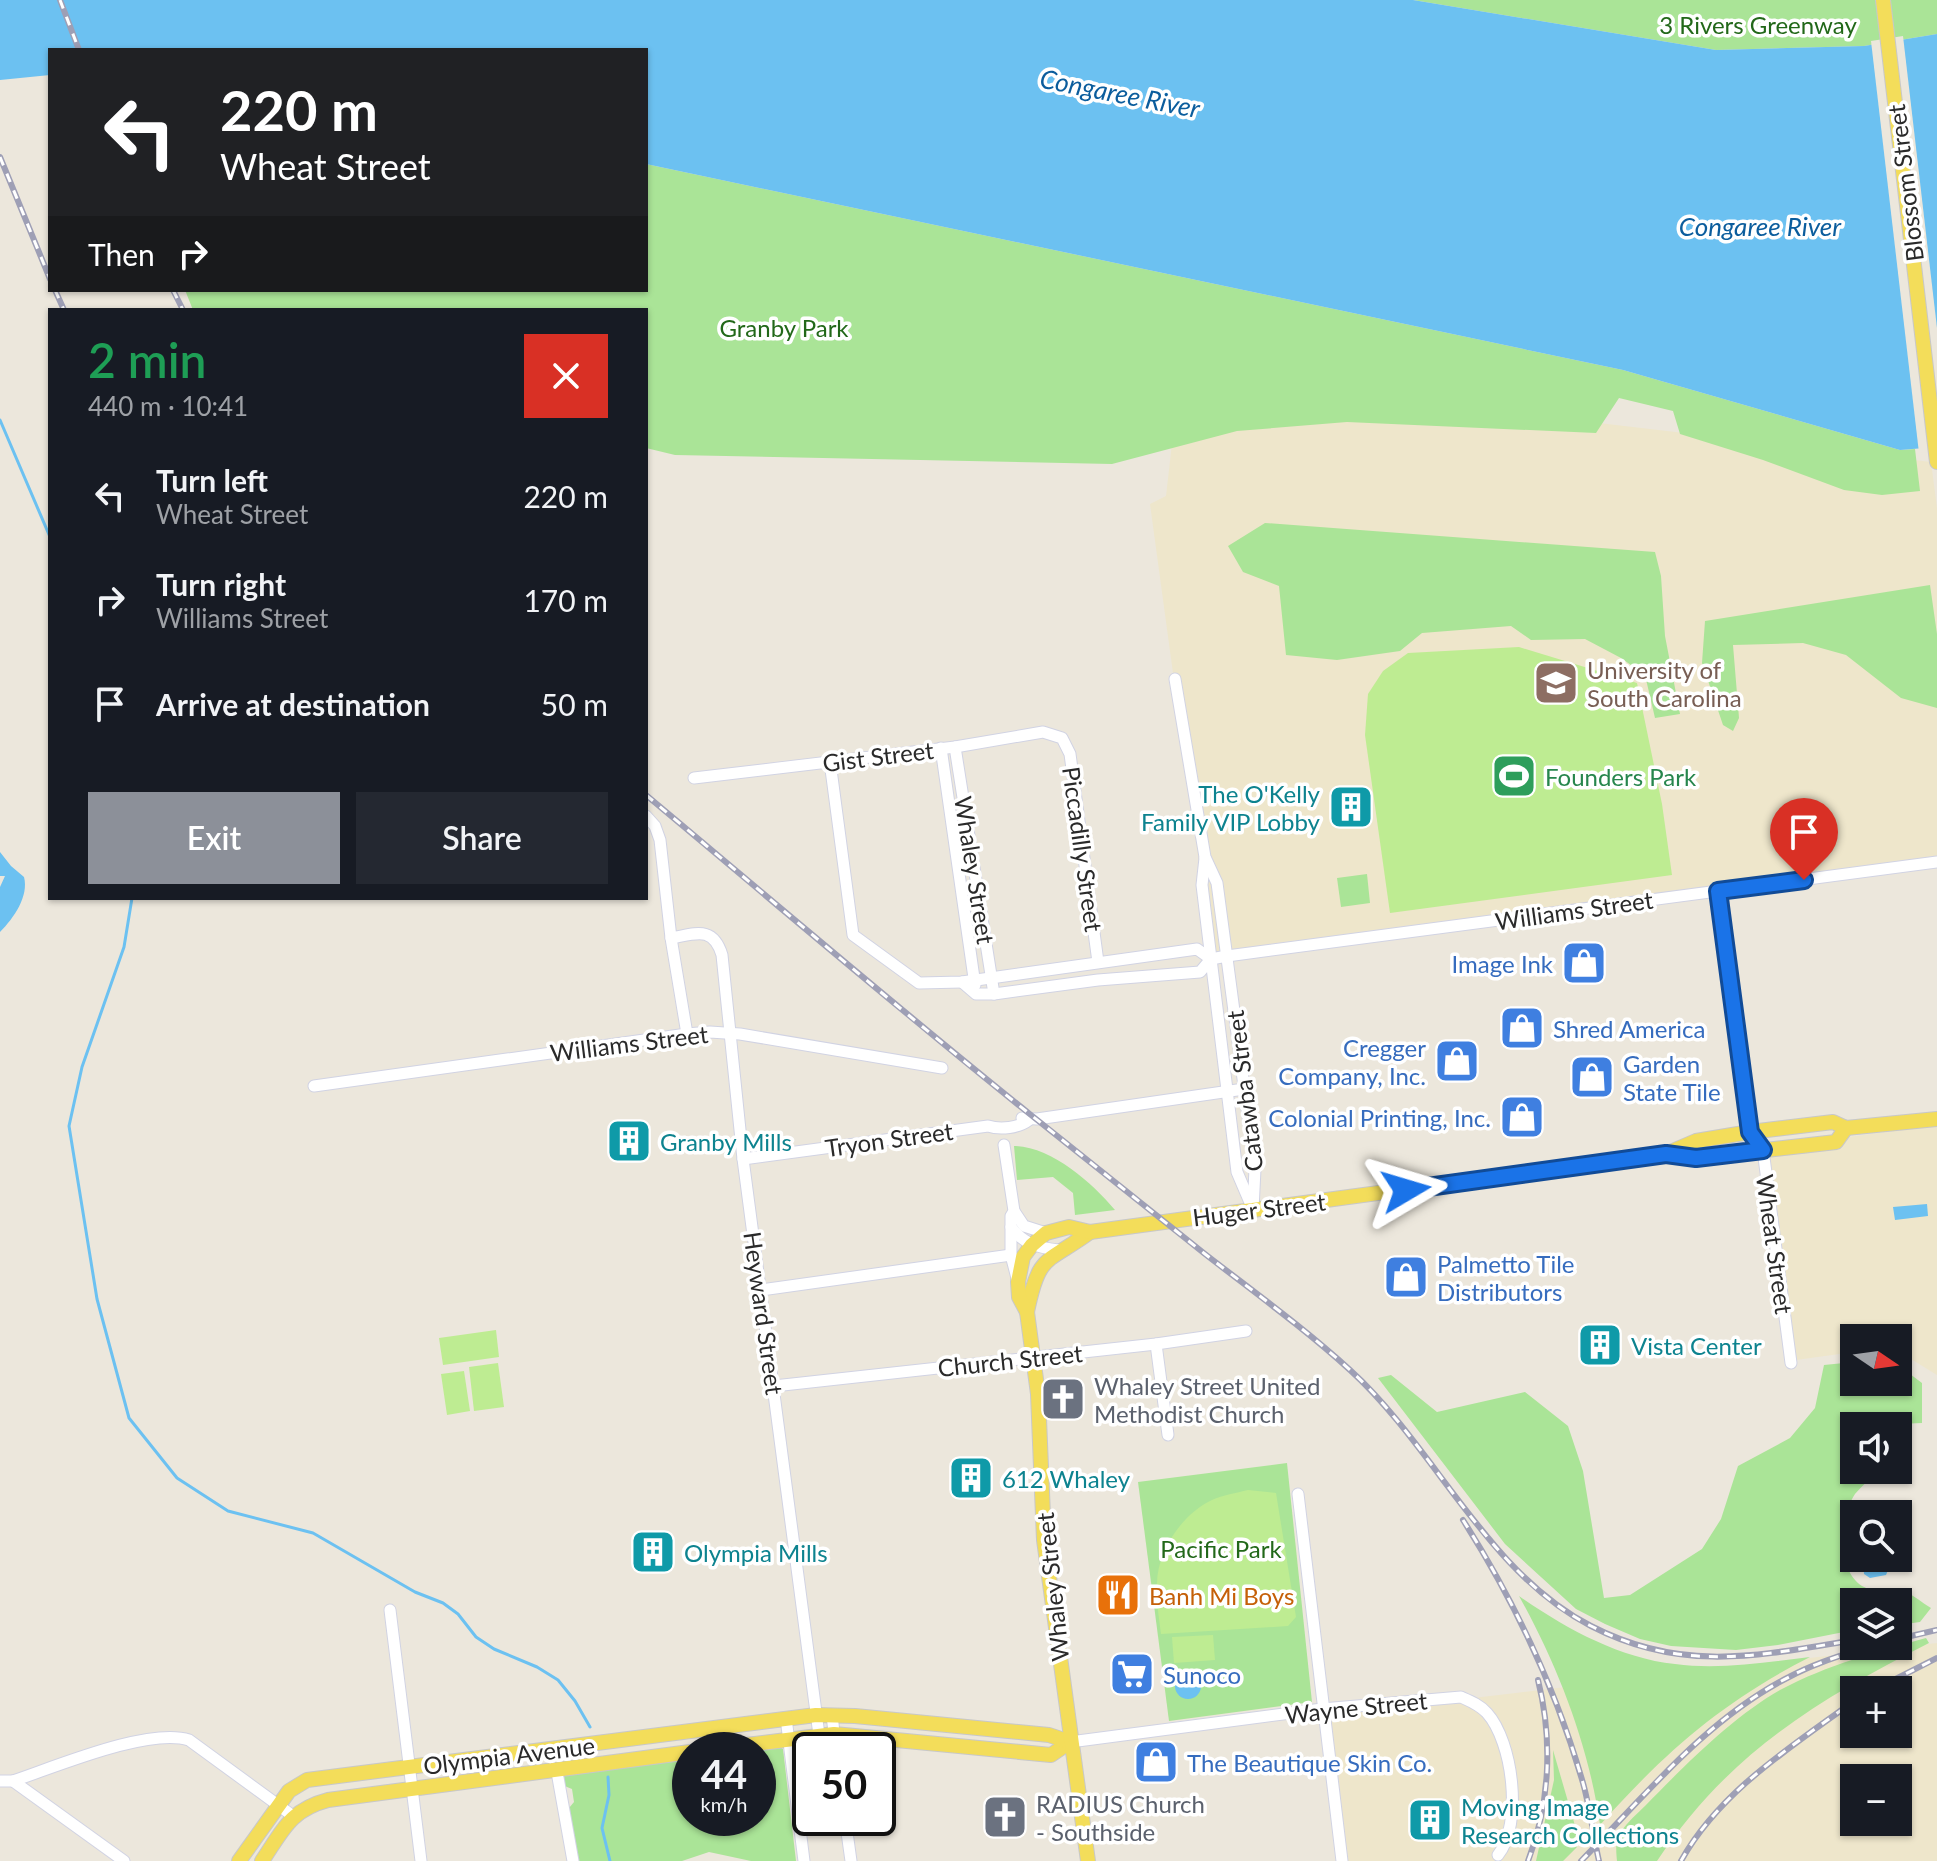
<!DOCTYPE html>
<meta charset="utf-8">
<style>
:root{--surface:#171b24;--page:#242831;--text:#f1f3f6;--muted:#9ea1a6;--accent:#8c9099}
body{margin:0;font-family:Lato,sans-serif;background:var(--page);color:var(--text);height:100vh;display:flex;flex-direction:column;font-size:30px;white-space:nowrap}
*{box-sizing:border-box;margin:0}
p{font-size:26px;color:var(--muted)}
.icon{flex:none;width:44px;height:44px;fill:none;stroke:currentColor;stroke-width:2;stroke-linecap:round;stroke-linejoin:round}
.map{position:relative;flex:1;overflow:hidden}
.side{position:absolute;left:48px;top:308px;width:600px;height:592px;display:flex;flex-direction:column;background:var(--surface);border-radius:0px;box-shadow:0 2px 6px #0004}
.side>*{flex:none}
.guide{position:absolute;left:48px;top:48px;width:600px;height:244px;border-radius:0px;box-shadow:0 2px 6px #0004;background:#202124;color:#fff;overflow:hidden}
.needle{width:52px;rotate:103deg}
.controls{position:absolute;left:1840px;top:1324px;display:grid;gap:16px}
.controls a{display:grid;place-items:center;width:72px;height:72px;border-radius:0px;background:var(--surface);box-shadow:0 2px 6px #0004;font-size:40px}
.speed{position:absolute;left:672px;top:1732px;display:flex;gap:16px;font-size:40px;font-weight:700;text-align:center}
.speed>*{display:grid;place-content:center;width:104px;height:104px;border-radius:50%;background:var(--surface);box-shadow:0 2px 6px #0004;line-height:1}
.speed small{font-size:20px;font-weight:400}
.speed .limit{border:4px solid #111;border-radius:12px;background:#fff;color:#111}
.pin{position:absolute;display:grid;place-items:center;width:68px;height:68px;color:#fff;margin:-82px -34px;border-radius:50% 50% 50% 0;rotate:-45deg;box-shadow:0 0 8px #0007}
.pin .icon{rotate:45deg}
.me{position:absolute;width:88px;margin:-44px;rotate:83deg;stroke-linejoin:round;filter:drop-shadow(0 0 6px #0008)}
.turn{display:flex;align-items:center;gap:28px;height:168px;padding:0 40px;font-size:36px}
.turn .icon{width:104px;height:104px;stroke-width:2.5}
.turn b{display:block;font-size:56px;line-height:68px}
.then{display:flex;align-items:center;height:76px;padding:0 40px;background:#0003;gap:16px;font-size:30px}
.round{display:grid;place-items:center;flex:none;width:84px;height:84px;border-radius:0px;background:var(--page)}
.headline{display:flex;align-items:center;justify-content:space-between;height:136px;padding:0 40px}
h1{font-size:48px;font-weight:600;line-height:60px;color:#1e9e55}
.primary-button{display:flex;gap:16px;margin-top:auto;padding:16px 40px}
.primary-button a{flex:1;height:92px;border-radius:0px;background:var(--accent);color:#fff;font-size:32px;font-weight:600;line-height:92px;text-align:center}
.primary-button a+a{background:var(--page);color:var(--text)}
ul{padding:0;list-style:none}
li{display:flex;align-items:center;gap:24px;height:104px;padding:0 40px}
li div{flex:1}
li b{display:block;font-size:30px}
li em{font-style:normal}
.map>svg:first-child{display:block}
.education{fill:#eee6cb;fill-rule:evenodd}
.green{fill:#aae497}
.pitch{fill:#beec92}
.water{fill:#6cc1f1}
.pier{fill:#ece7dc}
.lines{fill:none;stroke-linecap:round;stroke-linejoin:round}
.stream{stroke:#6cc1f1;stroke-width:3}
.minor-casing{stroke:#d1d3e3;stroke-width:13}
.major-casing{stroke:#c8c8c8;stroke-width:16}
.minor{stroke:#fff;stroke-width:11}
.major{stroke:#f3dd5a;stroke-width:14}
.rail-casing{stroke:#9e9fb5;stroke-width:6}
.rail{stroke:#fff;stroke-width:3;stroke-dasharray:9;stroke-linecap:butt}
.route-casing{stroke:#114b97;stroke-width:20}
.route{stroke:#1a73e8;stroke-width:14}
.labels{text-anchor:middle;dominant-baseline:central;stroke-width:7;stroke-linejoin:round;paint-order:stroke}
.park-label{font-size:24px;fill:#226819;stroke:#fff}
.street-label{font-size:24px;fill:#2a2a2a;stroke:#fff}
.education-label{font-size:24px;fill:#785e54;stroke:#fff;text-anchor:start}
.leisure-label{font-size:24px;fill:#27864d;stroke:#fff;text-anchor:start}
.culture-label{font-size:24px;fill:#0d838f;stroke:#fff;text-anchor:start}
.shop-label{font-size:24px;fill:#366cbe;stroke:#fff;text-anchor:start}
.worship-label{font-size:24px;fill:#5b616d;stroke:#fff;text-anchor:start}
.food-label{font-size:24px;fill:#c56008;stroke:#fff;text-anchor:start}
.water-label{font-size:26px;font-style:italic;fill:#0b5d9d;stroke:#fff}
</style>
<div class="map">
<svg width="1937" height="1861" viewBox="0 0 1937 1861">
<rect width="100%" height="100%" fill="#ece7dc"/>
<g class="education">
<path d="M1180 374 1931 462 1937 508V859L1212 960 1150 504 1166 496Z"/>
<path d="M1937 1125V1375L1898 1351V1338H1854V1352L1796 1360 1768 1148Z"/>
<path d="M1937 1643V1861H1339L1322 1716ZM1854 1690H1898V1734H1854ZM1854 1778H1898V1822H1854Z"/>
</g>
<g class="green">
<path d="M1413 0H1937V34L1864 46 1716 50Z"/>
<path d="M646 164 1623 370 1900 450 1915 449 1920 491 1882 495 1844 490 1763 460 1680 434 1673 411 1619 398 1596 433 1347 422 1237 431 1112 464 675 455 646 448V310H193L185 290H646Z"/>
<path d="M1265 523 1655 552 1661 576 1665 636 1680 714 1655 718 1645 675 1621 658 1585 639 1531 640 1511 626 1422 633 1400 651 1337 660 1286 655 1279 586 1243 572 1228 546Z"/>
<path d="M1930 585 1937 634V708L1901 698 1846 655 1803 643 1733 645 1739 718 1733 731 1723 725 1702 663 1705 621Z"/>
<path d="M1367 874 1370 903 1341 907 1337 878Z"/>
<path d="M1014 1146C1052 1147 1091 1182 1115 1210L1075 1215 1073 1193 1053 1177 1017 1180Z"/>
<path d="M1854 1362V1382H1898V1365L1922 1383V1423L1854 1426V1470H1887L1888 1477 1872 1476C1867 1482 1860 1488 1855 1494 1839 1518 1836 1569 1862 1586 1874 1593 1887 1588 1899 1590 1909 1591 1922 1603 1931 1608L1920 1622 1898 1625V1602H1854V1630L1778 1645 1736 1650 1671 1646 1640 1639 1605 1624 1576 1609 1505 1544 1378 1378 1391 1375 1437 1412 1525 1392 1568 1426 1583 1471 1604 1598 1630 1595 1702 1549 1721 1519 1738 1466 1790 1438 1815 1408 1824 1365Z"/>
<path d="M1287 1463 1312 1702 1169 1721 1138 1482Z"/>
<path d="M1519 1596C1565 1628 1619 1658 1675 1664 1720 1670 1766 1662 1810 1657 1722 1702 1665 1752 1600 1825 1589 1746 1558 1666 1519 1596Z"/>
<path d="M1926 1638 1929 1643C1816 1701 1729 1753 1657 1861H1617C1616 1850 1615 1842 1621 1832 1627 1822 1638 1813 1646 1805 1683 1767 1736 1714 1782 1689 1827 1665 1877 1652 1926 1638Z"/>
<path d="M780 1747 783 1749 796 1861H751L709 1852 682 1861H579L569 1808 574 1802 572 1789 562 1785V1775L690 1758V1818H758V1750Z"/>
<path d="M1553 1750 1576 1829 1577 1847 1563 1861H1536L1554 1780Z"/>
</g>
<g class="pitch">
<path d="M1519 647 1637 683 1662 804 1672 875 1390 913 1365 735 1368 694 1383 671 1408 653Z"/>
<path d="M496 1330 499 1357 443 1365 439 1338Z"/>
<path d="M498 1363 504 1407 474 1411 469 1367Z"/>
<path d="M464 1371 470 1411 447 1415 441 1374Z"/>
<path d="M1248 1490 1276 1493 1296 1617 1288 1626 1161 1634C1159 1618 1156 1601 1157 1584 1157 1551 1182 1514 1212 1500 1223 1495 1236 1493 1248 1490Z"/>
<path d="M1213 1635 1215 1660 1174 1663 1172 1637Z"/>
</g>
<g class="water">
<path d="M0 0H1413L1716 50 1864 46 1937 34V447L1900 450 1623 370 646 164V50H50V75L0 80Z"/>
<path d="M0 852 11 866 24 877C29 896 14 918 0 932V887L5 876H0Z"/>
<path d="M1927 1204 1928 1216 1895 1220 1893 1207Z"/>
<path d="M1863 1558H1893L1886 1575 1870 1578 1864 1574Z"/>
<circle cx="1188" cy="1686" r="13"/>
</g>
<path class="pier" d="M1903 36 1937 328V451L1919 453 1871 41Z"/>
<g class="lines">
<g class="stream">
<path d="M0 420 50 537"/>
<path d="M132 898 124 947 82 1067 69 1126 97 1299 129 1418 177 1478 228 1511 313 1533 415 1592 443 1603 458 1614 476 1637 494 1649 537 1667 558 1680 575 1701 590 1727"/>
<path d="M608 1777 609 1795 602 1828 610 1861"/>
</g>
<g class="minor-casing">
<g id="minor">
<path d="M1175 679 1205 857 1217 883 1255 1169 1253 1210"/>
<path d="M955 747 994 994"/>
<path d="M941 748 975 985"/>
<path d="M830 762 853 935 919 983 962 982 1197 949 1211 959"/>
<path d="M694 778 955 747 1043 732 1062 738 1070 754 1098 962"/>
<path d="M646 816 655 826 660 840 671 938 687 1034"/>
<path d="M1205 858 1202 885 1237 1172 1252 1207"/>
<path d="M1718 891 1750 1132 1763 1150 1791 1363"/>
<path d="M671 938C695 934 713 925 722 955L743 1159 819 1735"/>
<path d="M962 982 976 994H994L1098 980 1200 972 1211 959 1227 956 1937 862"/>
<path d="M314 1086 687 1034 710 1032 740 1034 942 1068"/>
<path d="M1022 1118 1037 1119 1244 1089"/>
<path d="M1004 1145 1014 1211 1011 1216V1255L1018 1282"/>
<path d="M743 1159 988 1126C1000 1130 1019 1128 1029 1120"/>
<path d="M1014 1211 1024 1226 1046 1233"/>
<path d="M1011 1227C1023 1244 1039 1248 1059 1250"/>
<path d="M761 1290 1011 1255"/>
<path d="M1156 1344 1168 1435"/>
<path d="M774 1386 1156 1344 1246 1331"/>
<path d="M1298 1494 1342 1861"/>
<path d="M390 1610 421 1861"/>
<path d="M832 1715 836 1750"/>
<path d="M786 1718 804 1861"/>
<path d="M1070 1742 1322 1709 1461 1697C1470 1701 1480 1705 1487 1713 1513 1742 1523 1824 1498 1855"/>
<path d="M557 1772 573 1861"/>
<path d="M0 1781H13C55 1767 149 1727 189 1740L293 1816"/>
<path d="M13 1781 124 1861"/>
<path d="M845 1818 851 1861"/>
</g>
</g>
<g class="major-casing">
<g id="major">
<path d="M1883 0 1937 462"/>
<path d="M1668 1153 1696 1141 1750 1132 1833 1122 1846 1128 1937 1119"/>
<path d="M1027 1312C1039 1253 1046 1264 1090 1232"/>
<path d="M706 1750 834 1734 1051 1755 1070 1742"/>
<path d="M239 1861 289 1791 307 1780 816 1715 855 1716 1049 1735 1070 1742"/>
<path d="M262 1861C283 1830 290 1810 328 1800L690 1752"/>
<path d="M1088 1861 1044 1540 1038 1394 1027 1312 1019 1297 1018 1282 1023 1257 1032 1245 1046 1233 1069 1227 1090 1232 1666 1154 1696 1158 1836 1142 1846 1128"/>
</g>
</g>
<use href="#minor" class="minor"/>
<use href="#major" class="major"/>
<g class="rail-casing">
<g id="rail">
<path d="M60 0 79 50"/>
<path d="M0 157 50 279"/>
<path d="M55 290 64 310"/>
<path d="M173 290 183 310"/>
<path d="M646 795C774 902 901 1011 1031 1115 1089 1161 1147 1208 1205 1254 1254 1292 1304 1328 1350 1370 1435 1447 1487 1573 1591 1626 1682 1673 1758 1656 1854 1640"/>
<path d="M1463 1520C1515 1602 1556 1689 1583 1783 1590 1808 1593 1835 1599 1861"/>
<path d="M1898 1639 1937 1630"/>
<path d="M1874 1690 1937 1658"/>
<path d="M1528 1861C1550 1804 1553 1740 1538 1680"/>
<path d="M1581 1861C1645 1796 1706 1719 1789 1677 1815 1663 1843 1655 1870 1646"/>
<path d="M1681 1861C1720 1791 1791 1747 1854 1701"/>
</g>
</g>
<use href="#rail" class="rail"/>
</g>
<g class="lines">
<g class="route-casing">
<path id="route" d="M1406 1190 1666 1154 1696 1158 1763 1150 1750 1132 1718 891 1804 880"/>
</g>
<use href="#route" class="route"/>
</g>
<defs>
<g id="university-square" transform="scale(2.3)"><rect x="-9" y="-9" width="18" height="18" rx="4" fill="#8d6e63" stroke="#fff"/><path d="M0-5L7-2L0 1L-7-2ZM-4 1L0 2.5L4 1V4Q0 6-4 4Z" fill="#fff"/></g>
<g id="stadium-square" transform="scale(2.3)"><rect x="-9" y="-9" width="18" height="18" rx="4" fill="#2e9e5b" stroke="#fff"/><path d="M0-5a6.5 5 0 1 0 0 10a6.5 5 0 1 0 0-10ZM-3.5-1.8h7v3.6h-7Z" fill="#fff"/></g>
<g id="building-square" transform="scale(2.3)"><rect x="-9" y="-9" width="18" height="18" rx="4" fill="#0f9aa8" stroke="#fff"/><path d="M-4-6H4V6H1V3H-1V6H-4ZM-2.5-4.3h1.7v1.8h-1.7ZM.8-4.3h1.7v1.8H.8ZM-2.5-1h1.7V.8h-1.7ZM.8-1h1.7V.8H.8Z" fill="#fff"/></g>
<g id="shop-square" transform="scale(2.3)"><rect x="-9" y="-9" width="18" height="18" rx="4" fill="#3f7fe0" stroke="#fff"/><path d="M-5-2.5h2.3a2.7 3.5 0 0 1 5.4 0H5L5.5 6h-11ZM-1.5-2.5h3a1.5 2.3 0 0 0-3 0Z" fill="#fff"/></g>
<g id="church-square" transform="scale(2.3)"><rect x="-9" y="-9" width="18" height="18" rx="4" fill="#6b7280" stroke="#fff"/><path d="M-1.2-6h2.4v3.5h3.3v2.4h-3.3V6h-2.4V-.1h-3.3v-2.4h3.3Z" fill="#fff"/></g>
<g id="restaurant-square" transform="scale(2.3)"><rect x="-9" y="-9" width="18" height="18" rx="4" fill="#e8710a" stroke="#fff"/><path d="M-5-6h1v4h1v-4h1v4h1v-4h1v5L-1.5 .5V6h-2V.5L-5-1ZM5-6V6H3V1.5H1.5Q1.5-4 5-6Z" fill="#fff"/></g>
<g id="supermarket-square" transform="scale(2.3)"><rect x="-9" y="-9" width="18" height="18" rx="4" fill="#3f7fe0" stroke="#fff"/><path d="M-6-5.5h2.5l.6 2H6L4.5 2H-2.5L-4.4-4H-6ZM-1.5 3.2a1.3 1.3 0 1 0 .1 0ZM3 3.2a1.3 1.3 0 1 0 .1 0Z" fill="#fff"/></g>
</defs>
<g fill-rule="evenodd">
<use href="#university-square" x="1556" y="683"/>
<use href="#stadium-square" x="1514" y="776"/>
<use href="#building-square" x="1351" y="807"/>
<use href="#shop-square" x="1584" y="963"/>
<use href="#shop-square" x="1522" y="1028"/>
<use href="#shop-square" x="1457" y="1061"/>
<use href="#shop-square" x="1592" y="1077"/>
<use href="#shop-square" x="1522" y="1117"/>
<use href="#building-square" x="629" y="1141"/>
<use href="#shop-square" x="1406" y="1277"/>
<use href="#building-square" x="1600" y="1345"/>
<use href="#church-square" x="1063" y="1399"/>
<use href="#building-square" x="971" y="1478"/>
<use href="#building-square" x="653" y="1552"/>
<use href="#restaurant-square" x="1118" y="1595"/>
<use href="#supermarket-square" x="1132" y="1674"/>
<use href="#shop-square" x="1156" y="1762"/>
<use href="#church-square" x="1005" y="1817"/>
<use href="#building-square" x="1430" y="1820"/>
</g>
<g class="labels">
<g class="park-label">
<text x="1758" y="24">3 Rivers Greenway</text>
<text x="784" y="327">Granby Park</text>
<text x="1221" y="1548">Pacific Park</text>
</g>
<g class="street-label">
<text transform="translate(1905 183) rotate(-97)">Blossom Street</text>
<text transform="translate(878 756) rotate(-7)">Gist Street</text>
<text transform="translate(1083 849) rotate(82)">Piccadilly Street</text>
<text transform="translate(975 870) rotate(81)">Whaley Street</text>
<text transform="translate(1574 910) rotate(-8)">Williams Street</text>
<text transform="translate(629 1043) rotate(-7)">Williams Street</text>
<text transform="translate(1244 1091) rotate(-97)">Catawba Street</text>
<text transform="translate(889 1139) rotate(-8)">Tryon Street</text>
<text transform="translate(1259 1209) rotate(-7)">Huger Street</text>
<text transform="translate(1775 1244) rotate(82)">Wheat Street</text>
<text transform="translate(764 1313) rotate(82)">Heyward Street</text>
<text transform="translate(1010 1360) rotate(-6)">Church Street</text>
<text transform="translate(1052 1587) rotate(-96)">Whaley Street</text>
<text transform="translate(1356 1707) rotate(-6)">Wayne Street</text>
<text transform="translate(509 1755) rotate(-7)">Olympia Avenue</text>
</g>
<g class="education-label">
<text x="1587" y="669">University of<tspan x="1587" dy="28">South Carolina</tspan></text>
</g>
<g class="leisure-label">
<text x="1545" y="776">Founders Park</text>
</g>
<g class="culture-label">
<text x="1320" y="793" text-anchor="end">The O'Kelly<tspan x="1320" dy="28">Family VIP Lobby</tspan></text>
<text x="660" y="1141">Granby Mills</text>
<text x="1631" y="1345">Vista Center</text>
<text x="1002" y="1478">612 Whaley</text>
<text x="684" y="1552">Olympia Mills</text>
<text x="1461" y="1806">Moving Image<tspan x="1461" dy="28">Research Collections</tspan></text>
</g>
<g class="shop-label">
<text x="1553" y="963" text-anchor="end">Image Ink</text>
<text x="1553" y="1028">Shred America</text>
<text x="1426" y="1047" text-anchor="end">Cregger<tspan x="1426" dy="28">Company, Inc.</tspan></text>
<text x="1623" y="1063">Garden<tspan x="1623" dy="28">State Tile</tspan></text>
<text x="1491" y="1117" text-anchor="end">Colonial Printing, Inc.</text>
<text x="1437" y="1263">Palmetto Tile<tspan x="1437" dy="28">Distributors</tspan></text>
<text x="1163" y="1674">Sunoco</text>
<text x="1187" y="1762">The Beautique Skin Co.</text>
</g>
<g class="worship-label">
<text x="1094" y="1385">Whaley Street United<tspan x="1094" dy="28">Methodist Church</tspan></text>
<text x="1036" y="1803">RADIUS Church<tspan x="1036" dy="28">- Southside</tspan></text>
</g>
<g class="food-label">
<text x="1149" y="1595">Banh Mi Boys</text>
</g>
<g class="water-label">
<text transform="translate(1120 93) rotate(11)">Congaree River</text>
<text x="1760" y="226">Congaree River</text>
</g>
</g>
</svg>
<div class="controls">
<a><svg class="needle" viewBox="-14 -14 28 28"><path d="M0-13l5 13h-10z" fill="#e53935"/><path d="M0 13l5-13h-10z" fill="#9ea1a6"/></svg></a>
<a><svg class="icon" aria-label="sound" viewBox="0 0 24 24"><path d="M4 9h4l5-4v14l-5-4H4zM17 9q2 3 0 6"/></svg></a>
<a><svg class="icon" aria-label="search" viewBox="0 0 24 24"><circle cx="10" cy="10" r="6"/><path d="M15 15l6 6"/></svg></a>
<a><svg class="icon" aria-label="layers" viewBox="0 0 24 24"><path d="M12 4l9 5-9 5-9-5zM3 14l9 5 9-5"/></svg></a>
<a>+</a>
<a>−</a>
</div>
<div class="speed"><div>44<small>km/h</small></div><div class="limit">50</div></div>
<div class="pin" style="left:1804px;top:880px;background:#d93025"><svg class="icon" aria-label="arrive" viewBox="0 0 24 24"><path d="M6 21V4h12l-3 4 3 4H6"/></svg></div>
<svg class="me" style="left:1406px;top:1190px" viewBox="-20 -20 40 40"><path d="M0-17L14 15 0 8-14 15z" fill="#1a73e8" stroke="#fff" stroke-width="4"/></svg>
<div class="guide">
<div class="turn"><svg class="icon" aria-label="left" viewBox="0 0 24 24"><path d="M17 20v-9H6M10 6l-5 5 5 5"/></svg><div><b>220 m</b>Wheat Street</div></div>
<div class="then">Then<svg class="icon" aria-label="right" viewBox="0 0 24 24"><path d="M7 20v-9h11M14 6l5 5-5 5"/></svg></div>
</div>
<section class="side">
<div class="headline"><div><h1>2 min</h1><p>440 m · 10:41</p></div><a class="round" style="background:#d93025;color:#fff"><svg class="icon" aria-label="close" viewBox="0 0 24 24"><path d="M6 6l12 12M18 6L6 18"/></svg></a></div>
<ul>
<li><svg class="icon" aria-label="left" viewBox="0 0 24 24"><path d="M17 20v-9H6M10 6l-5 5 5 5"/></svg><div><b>Turn left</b><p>Wheat Street</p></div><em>220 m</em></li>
<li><svg class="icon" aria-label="right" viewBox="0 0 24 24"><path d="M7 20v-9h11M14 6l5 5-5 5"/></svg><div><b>Turn right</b><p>Williams Street</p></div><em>170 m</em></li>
<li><svg class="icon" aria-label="arrive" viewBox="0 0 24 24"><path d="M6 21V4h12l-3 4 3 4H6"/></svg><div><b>Arrive at destination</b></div><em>50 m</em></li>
</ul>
<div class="primary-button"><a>Exit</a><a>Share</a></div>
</section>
</div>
